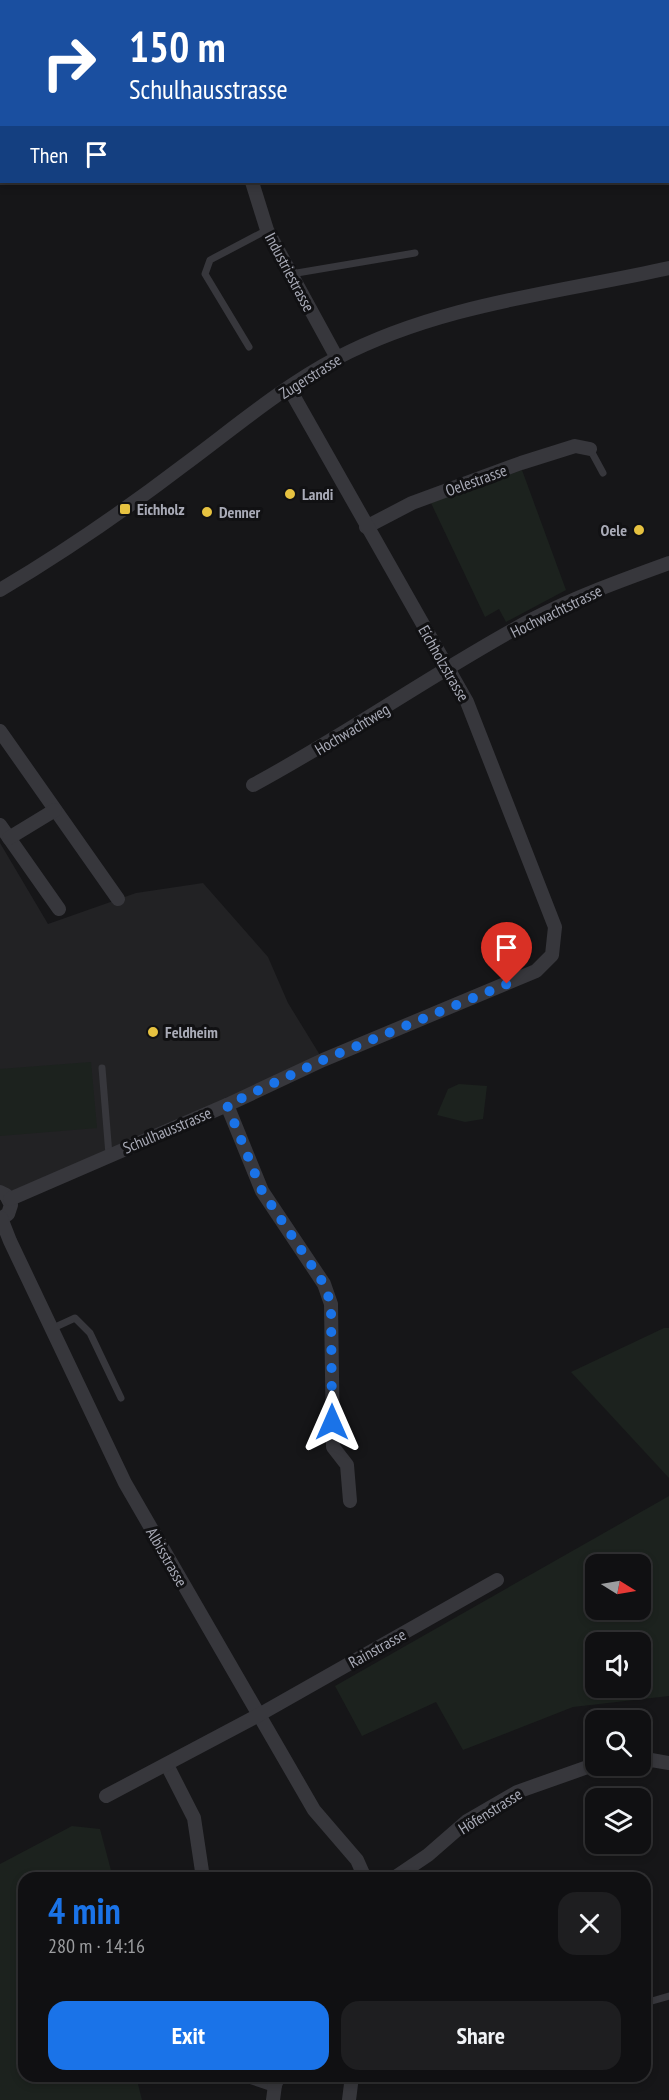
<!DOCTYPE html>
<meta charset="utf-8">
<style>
:root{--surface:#101012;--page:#1e1e20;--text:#f1f3f6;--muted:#9c9d9f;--line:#303032;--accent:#1a73e8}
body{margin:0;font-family:"PT Sans Narrow",sans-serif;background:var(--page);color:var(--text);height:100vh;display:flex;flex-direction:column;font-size:22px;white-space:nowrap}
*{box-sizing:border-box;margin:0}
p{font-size:20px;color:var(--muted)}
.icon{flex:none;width:33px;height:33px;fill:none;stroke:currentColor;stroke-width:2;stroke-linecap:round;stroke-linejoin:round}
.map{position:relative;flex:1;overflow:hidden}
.panel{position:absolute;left:18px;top:1872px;width:633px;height:210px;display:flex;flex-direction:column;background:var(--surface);border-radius:18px;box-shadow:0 3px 9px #0003,0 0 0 2px var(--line)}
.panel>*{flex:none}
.guide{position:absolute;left:0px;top:0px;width:669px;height:183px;box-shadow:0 3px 9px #0003,0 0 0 2px var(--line);background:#1a4fa0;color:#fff;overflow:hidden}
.needle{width:39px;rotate:101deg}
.tools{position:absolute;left:585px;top:1554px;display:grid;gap:12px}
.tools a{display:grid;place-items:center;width:66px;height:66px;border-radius:12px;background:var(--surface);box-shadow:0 3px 9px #0003,0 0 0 2px var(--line);font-size:30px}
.pin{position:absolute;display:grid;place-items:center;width:51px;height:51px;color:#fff;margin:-62px -26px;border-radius:50% 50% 50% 0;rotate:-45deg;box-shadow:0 0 6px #0007}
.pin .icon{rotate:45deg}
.me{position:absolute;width:66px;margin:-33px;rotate:0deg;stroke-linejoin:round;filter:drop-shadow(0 0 4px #0008)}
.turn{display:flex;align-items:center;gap:21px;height:126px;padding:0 30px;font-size:27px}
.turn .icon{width:78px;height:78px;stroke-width:2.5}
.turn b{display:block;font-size:42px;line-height:51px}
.then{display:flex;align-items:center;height:57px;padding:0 30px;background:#0003;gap:12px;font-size:22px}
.round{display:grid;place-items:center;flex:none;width:63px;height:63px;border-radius:18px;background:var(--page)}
.head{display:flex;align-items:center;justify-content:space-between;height:102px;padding:0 30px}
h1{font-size:36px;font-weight:600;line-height:45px;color:var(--accent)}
.primary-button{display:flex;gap:12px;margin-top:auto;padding:12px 30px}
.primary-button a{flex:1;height:69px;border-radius:18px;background:var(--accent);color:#fff;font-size:24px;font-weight:600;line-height:69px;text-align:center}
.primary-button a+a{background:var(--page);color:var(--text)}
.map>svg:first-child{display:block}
.built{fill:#222224}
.green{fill:#1c221e;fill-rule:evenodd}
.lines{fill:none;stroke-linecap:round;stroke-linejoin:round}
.stream{stroke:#2d333b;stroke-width:4.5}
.lane{stroke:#37373c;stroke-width:7}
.street{stroke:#37373c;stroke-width:14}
.route{stroke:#1a73e8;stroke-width:10;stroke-dasharray:0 18}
.poi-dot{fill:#e6c240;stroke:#111113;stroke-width:2}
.labels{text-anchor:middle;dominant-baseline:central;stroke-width:6;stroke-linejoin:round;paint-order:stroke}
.street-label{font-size:16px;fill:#a9abb7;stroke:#111113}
.poi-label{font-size:16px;font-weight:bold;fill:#a9abb7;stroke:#111113;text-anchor:start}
</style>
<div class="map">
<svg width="669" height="2100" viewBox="0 0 669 2100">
<rect width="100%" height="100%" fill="#161618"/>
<path class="built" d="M0 843 48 924 136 893 203 883 268 957 288 1003 323 1060 0 1196Z"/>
<g class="green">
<path d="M522 470 566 590 506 622 499 609 485 617 431 503Z"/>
<path d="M91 1062 97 1128 0 1136V1069Z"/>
<path d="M459 1084 487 1086 483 1119 465 1122 437 1115 448 1089Z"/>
<path d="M664 1328H669V1478L571 1372Z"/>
<path d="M669 1496V1696L573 1707 463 1750 436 1702 362 1736 335 1686ZM596 1564H640V1610H596ZM596 1642H640V1688H596Z"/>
<path d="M72 1826 100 1829 113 1878H24V2076H136L142 2100H0V1864Z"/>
</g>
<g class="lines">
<path class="stream" d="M0 42H2"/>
<g class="lane">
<path d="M25 2 26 0"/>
<path d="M668 54 669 62"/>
<path d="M291 274 415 253"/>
<path d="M249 347 205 274 210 260 267 230"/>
<path d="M590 449 603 473"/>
<path d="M102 1068 109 1155"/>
<path d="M51 1329 75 1318 90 1333 121 1398"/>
<path d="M645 2003 669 1996"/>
</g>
<g class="street">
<path d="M265 2 266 0"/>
<path d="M418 2 419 0"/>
<path d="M668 88H669"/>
<path d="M252 182 267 230 337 358"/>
<path d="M366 527 412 503 521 463 575 446 590 449"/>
<path d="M0 590C64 552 125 510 184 465 234 428 282 387 337 358 440 304 557 293 669 268"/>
<path d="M0 731 118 899"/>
<path d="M253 785C348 734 436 671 531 620 575 597 622 580 669 563"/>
<path d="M0 825 59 909"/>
<path d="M9 838 55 810"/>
<path d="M227 1105 262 1191 324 1284 331 1304 333 1447 347 1465 350 1501"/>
<path d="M0 1192 6 1195 11 1205 8 1214 0 1219"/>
<path d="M10 1199 227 1105 323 1060 536 971 552 955 555 927 467 702 289 388"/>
<path d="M1 1218 10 1241 125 1483 314 1810 357 1860 365 1878"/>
<path d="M640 1758 669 1763"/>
<path d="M167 1765 194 1818 203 1878"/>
<path d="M106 1796 257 1716 497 1580"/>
<path d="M394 1878 428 1855 467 1821 517 1792 596 1764"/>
<path d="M248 2076 275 2085 279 2076"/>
<path d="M273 2100 275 2085"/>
<path d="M349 2100 352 2076"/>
</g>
</g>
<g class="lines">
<path class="route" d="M332 1422 331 1304 324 1284 262 1191 227 1105 323 1060 507 984"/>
</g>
<g class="poi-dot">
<circle cx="290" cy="494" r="6"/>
<rect x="119" y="503" width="12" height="12" rx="3"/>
<circle cx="207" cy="512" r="6"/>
<circle cx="639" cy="530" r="6"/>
<circle cx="153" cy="1032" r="6"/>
</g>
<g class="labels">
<g class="street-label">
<text transform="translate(290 272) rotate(62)">Industriestrasse</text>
<text transform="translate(310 376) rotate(-32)">Zugerstrasse</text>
<text transform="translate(476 480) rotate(-20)">Oelestrasse</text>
<text transform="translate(556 611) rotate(-26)">Hochwachtstrasse</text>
<text transform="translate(444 663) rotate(60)">Eichholzstrasse</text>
<text transform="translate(352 729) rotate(-31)">Hochwachtweg</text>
<text transform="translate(167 1130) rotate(-23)">Schulhausstrasse</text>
<text transform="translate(167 1557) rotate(60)">Albisstrasse</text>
<text transform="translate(377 1648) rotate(-29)">Rainstrasse</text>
<text transform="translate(490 1811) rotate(-32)">Höfenstrasse</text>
</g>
<g class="poi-label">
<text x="302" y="494">Landi</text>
<text x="137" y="509">Eichholz</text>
<text x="219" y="512">Denner</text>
<text x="627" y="530" text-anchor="end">Oele</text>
<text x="165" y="1032">Feldheim</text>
</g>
</g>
</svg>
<div class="tools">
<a><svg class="needle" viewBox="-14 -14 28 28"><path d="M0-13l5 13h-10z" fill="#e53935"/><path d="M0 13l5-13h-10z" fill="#9c9d9f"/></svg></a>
<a><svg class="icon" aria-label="sound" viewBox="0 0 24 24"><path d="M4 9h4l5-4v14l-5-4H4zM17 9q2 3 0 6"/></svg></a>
<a><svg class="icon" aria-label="search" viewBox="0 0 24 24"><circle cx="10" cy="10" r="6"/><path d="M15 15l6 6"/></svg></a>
<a><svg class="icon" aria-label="layers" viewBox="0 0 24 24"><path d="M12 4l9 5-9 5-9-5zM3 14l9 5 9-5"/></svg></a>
</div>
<div class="pin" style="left:507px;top:984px;background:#d93025"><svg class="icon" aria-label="arrive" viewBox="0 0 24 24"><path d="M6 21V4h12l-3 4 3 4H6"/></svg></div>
<svg class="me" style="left:332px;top:1422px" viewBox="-20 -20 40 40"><path d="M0-17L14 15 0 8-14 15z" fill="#1a73e8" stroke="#fff" stroke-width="4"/></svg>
<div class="guide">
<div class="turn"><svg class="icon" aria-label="right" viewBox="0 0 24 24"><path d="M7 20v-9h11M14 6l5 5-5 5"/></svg><div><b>150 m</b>Schulhausstrasse</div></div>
<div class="then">Then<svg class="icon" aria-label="arrive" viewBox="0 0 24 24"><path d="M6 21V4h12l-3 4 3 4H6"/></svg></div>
</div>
<section class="panel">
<div class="head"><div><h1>4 min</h1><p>280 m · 14:16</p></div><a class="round"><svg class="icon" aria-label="close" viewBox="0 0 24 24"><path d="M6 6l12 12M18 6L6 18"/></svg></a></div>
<div class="primary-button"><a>Exit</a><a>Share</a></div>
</section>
</div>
